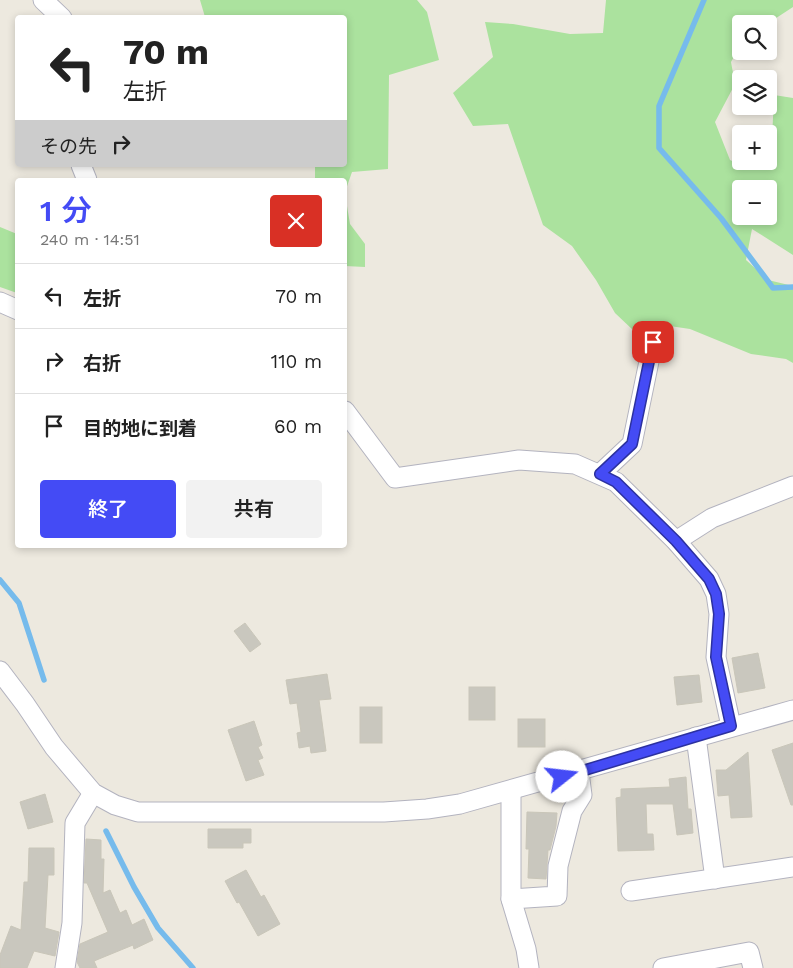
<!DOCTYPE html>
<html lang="ja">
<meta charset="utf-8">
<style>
:root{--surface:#fff;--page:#f2f2f2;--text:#222;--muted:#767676;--line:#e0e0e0;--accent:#444bf5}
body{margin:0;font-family:"Work Sans","Noto Sans JP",sans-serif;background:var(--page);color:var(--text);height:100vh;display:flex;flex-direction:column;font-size:19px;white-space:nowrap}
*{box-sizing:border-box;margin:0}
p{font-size:16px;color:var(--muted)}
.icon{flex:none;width:28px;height:28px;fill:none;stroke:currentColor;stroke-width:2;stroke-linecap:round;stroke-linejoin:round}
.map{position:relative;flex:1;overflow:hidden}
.details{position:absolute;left:15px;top:178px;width:332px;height:370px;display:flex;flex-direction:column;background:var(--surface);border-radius:5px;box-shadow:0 2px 8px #0003}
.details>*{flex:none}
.hud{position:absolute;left:15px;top:15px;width:332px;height:152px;border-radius:5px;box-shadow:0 2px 8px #0003;background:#fff;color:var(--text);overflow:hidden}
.fabs{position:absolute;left:732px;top:15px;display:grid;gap:10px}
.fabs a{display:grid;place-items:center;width:45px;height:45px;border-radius:5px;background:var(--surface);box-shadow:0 2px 8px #0003;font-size:25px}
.pin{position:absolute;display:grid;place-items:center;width:42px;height:42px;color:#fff;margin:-21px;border-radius:10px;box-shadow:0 2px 8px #0006}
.me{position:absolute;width:55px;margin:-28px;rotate:74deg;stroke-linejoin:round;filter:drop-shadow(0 0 4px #0008)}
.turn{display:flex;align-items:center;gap:18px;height:105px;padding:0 25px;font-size:22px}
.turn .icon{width:65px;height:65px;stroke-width:2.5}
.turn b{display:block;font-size:35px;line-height:42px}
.then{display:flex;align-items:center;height:48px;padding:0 25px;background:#0003;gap:10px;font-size:19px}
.round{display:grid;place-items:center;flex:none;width:52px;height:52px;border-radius:5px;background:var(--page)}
.headline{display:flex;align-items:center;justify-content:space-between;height:85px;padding:0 25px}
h1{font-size:30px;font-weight:600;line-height:38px;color:var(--accent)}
.action{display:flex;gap:10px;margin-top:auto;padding:10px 25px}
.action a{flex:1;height:58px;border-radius:5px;background:var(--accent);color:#fff;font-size:20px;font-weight:600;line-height:58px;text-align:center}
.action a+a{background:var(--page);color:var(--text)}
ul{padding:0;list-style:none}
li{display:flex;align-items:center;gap:15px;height:65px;padding:0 25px;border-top:1px solid var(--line)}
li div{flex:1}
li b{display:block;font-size:19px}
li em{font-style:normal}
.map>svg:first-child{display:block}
.green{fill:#abe29e;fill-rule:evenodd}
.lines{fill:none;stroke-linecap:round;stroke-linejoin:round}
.stream{stroke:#76bbec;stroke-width:5.5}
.building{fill:#c9c7be;stroke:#c9c6b9}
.minor-casing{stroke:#b3b3bf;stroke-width:21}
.minor{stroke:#fff;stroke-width:19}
.route-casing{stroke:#2c319f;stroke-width:12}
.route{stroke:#444bf5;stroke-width:9}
</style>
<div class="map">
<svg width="793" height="968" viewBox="0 0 793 968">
<rect width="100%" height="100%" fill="#ede9df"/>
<g class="green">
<path d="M200 0H417L427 12 439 60 389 75 388 169 352 172 345 192V180H315V165H345V18L205 17Z"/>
<path d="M606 0H793V7L767 24H741V44L731 62 735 84 715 122 730 160 743 166 771 162 774 95 793 98V255L752 229 746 260 768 280 793 286V363L786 359 751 354 690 329 663 325 634 331 615 313 596 280 572 246 543 225 508 124 473 126 453 93 493 57 485 22 513 24 570 34 603 33ZM741 189H769V216H741Z"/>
<path d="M345 194 350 224 365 244V267L345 266Z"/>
<path d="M0 227 17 234V293L0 287Z"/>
</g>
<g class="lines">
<g class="stream">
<path d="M704 0 659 106V148L721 218 773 288 793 287"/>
<path d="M0 580 19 603 44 680"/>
<path d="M106 831 134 887 158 928 193 968"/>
</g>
</g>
<g class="building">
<path d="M245 623 261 644 250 652 234 631Z"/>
<path d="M758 653 765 688 738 693 732 658Z"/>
<path d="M327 674 331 699 319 700 326 751 311 753 310 746 299 748 297 733 301 732 297 703 290 704 286 680Z"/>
<path d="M699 675 702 702 677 705 674 677Z"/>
<rect x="469" y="687" width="26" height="33"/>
<rect x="360" y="707" width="22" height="36"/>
<rect x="518" y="719" width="27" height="28"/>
<path d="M254 721 262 745 258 747 263 758 258 760 264 775 246 781 228 730Z"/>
<path d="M793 743V805H791L772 750Z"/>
<path d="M748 752 752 817 731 818 729 795 718 796 716 770H726Z"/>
<path d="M686 777 688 809H691L693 833 677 835 673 804H646L647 834H653L654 850 618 851 616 798 621 797V789L670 787 669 779Z"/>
<path d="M45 794 53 822 28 829 20 802Z"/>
<path d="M527 812 557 813 556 826 550 850H548L546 879 528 878 529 849H526Z"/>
<path d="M208 829H251V843H243V848H208Z"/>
<path d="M86 839 101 840V859H104L103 893 110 890 120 913 126 910 132 925 144 919 153 940 134 949 133 945 94 961 97 968H80L77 962 80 944 108 932 87 883H84Z"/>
<path d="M29 848H54V875H48L45 928 59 932 55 956 34 951 27 968H0V955L11 926 21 930 24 882H28Z"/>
<path d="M246 870 261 897 264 895 280 924 258 936 239 902 237 903 225 881Z"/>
</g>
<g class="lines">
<g class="minor-casing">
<g id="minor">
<path d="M43 0 62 18"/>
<path d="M81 165 87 180"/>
<path d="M0 302 18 310"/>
<path d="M345 411 395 478 519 460 575 464 616 482 676 541 709 579 716 594 719 614 716 657 731 726"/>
<path d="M600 474 632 444 653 342"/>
<path d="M676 541 712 518 793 486"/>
<path d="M0 671 25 704 54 747 93 793 115 805 138 812H384L427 809 460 804 793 710"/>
<path d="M696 737 715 879"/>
<path d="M511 792V899L526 949 529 968"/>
<path d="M631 891 793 867"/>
<path d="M511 899 557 896 558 866 572 811 582 795 579 772"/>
<path d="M65 968 72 923 75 823 93 793"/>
<path d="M663 968 749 952 753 968"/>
</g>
</g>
<use href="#minor" class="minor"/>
</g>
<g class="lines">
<g class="route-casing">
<path id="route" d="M562 777 731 726 716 657 719 614 716 594 709 579 676 541 616 482 600 474 632 444 653 342"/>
</g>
<use href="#route" class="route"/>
</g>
</svg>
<div class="fabs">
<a><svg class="icon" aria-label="search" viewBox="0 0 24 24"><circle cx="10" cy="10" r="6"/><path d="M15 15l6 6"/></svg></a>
<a><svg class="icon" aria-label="layers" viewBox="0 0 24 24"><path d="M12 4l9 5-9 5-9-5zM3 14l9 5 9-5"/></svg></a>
<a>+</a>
<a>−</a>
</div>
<div class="pin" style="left:653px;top:342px;background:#d93025"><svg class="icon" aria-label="arrive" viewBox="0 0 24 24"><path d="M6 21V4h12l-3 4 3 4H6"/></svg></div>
<svg class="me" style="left:562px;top:777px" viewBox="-20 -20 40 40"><circle r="19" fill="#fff"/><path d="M0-13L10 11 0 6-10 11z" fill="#444bf5"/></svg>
<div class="hud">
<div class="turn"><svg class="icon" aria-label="left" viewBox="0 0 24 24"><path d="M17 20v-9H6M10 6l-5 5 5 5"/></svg><div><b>70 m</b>左折</div></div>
<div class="then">その先<svg class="icon" aria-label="right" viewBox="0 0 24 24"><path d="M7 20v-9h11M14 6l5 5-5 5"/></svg></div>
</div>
<section class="details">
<div class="headline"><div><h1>1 分</h1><p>240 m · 14:51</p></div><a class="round" style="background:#d93025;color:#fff"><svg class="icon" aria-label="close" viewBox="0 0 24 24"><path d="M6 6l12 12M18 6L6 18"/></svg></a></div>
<ul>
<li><svg class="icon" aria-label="left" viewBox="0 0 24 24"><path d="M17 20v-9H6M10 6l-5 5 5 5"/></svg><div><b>左折</b></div><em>70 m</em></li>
<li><svg class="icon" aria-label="right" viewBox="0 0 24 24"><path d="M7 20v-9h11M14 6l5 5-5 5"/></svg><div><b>右折</b></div><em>110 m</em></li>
<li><svg class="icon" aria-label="arrive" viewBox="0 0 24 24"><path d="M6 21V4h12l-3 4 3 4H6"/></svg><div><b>目的地に到着</b></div><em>60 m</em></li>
</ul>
<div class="action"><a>終了</a><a>共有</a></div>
</section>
</div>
